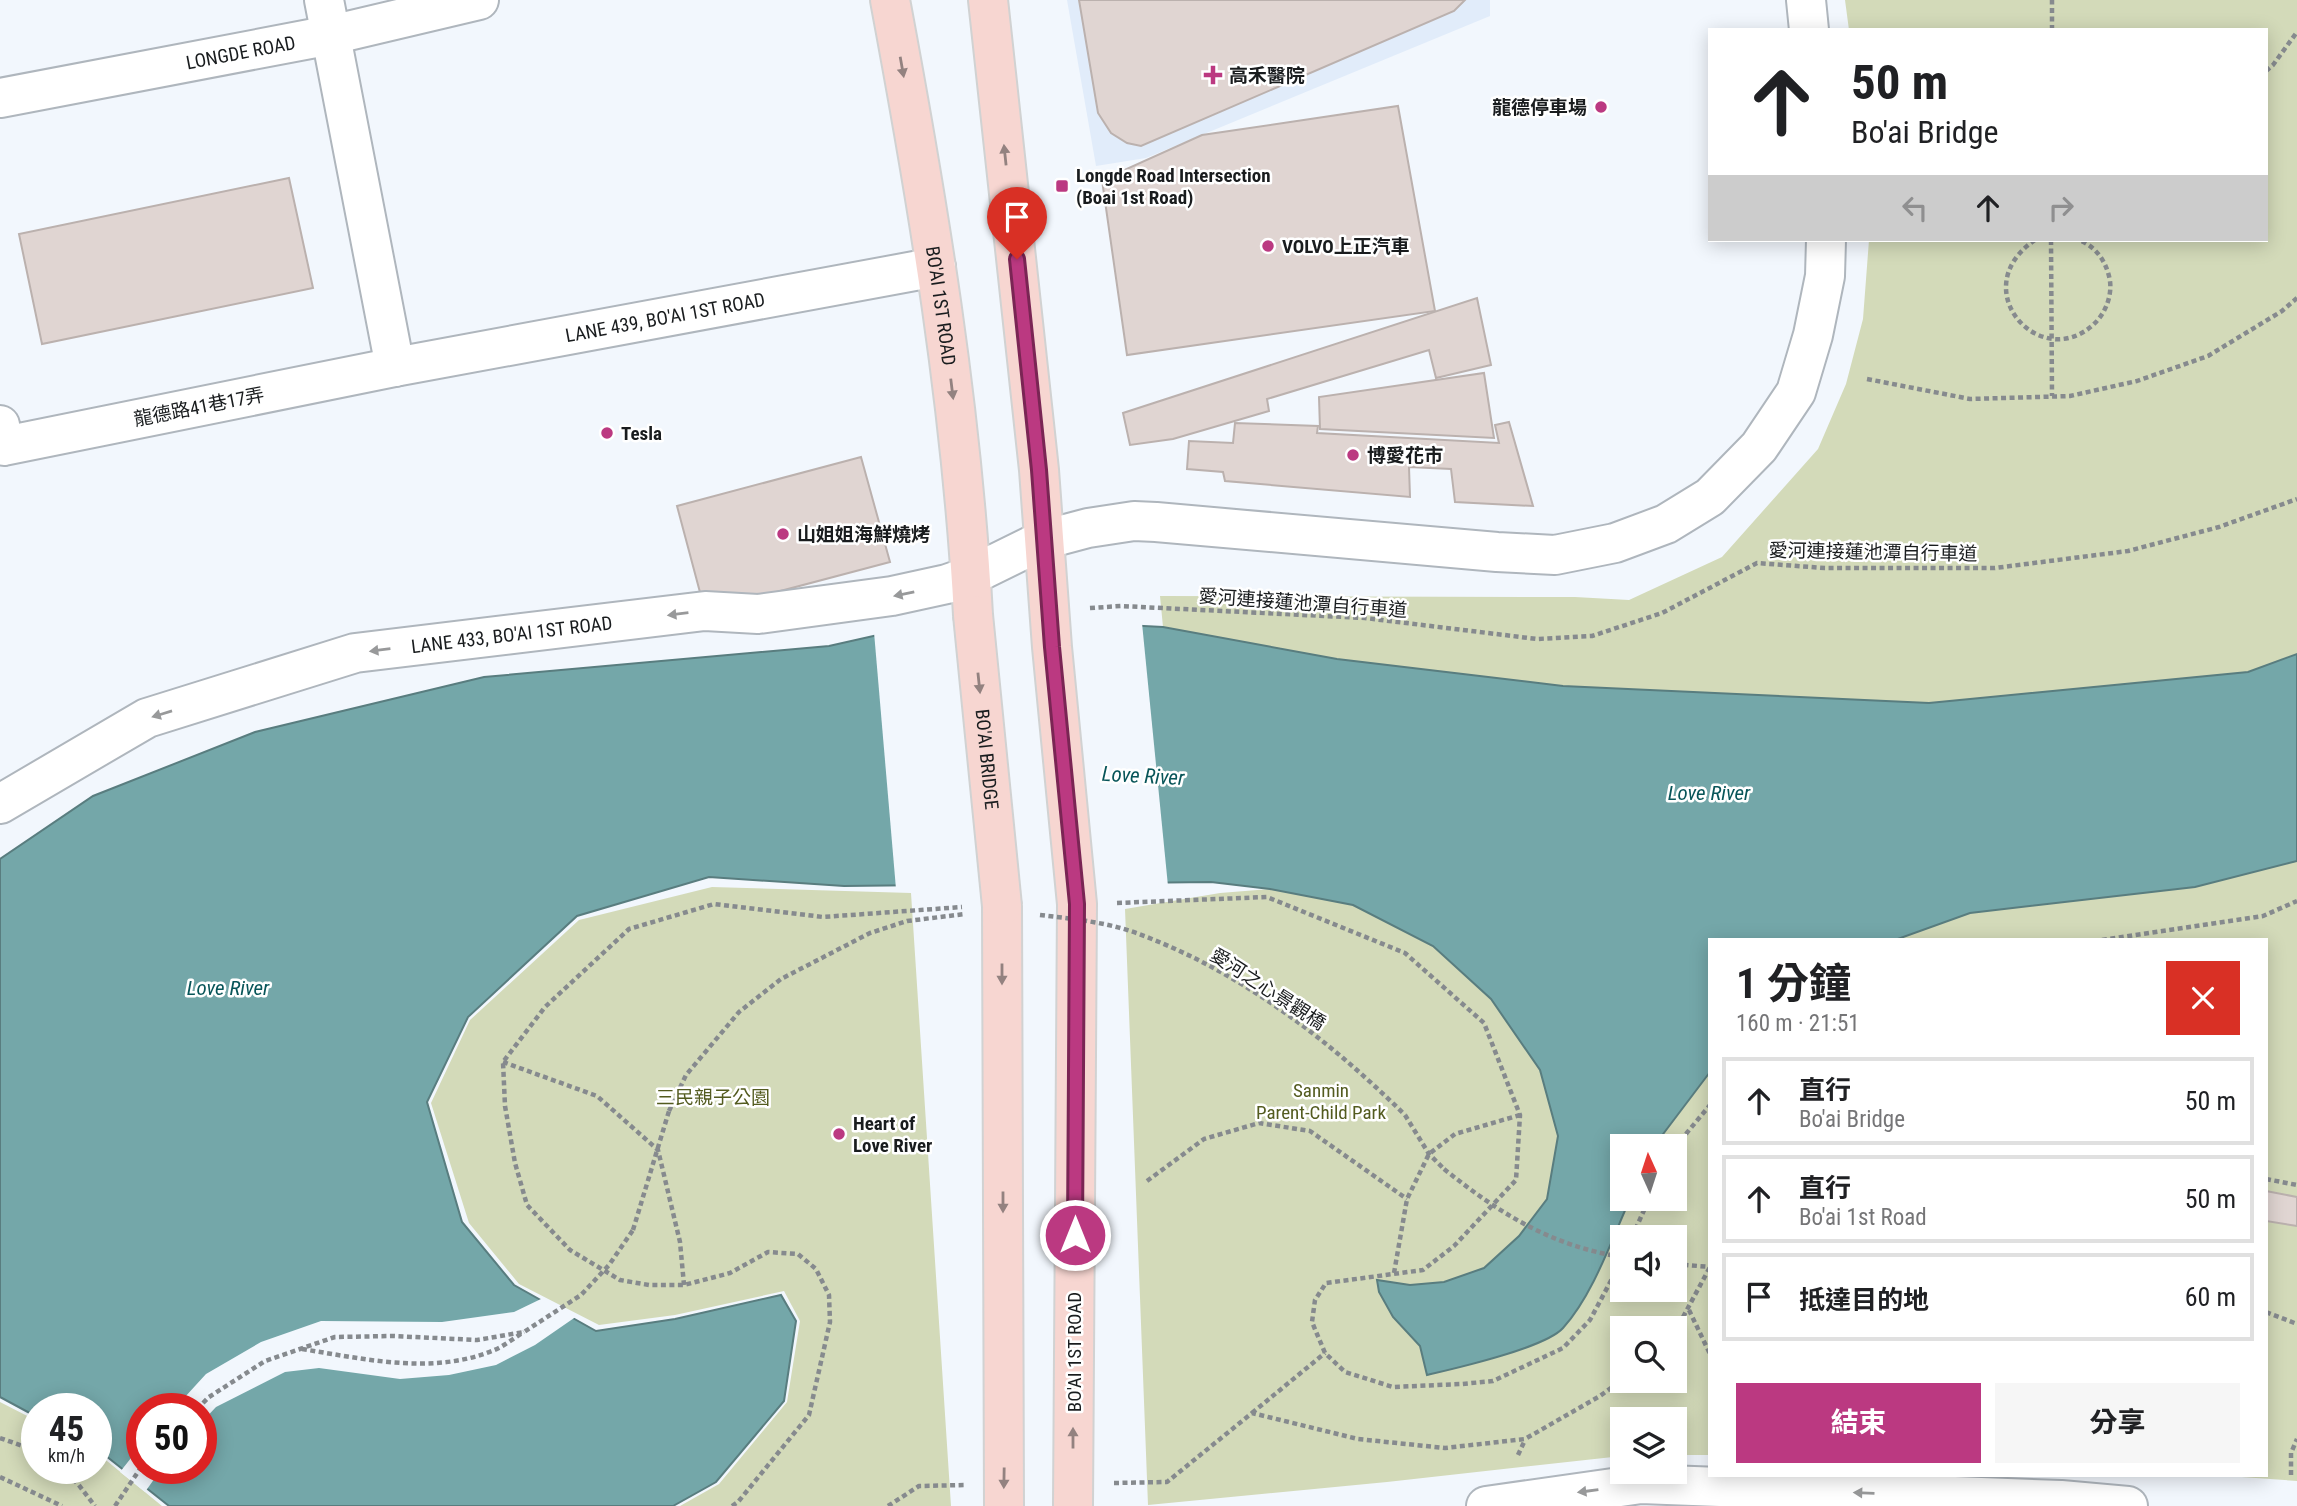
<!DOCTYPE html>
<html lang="zh-TW">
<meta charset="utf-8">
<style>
:root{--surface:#fff;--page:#f6f6f6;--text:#202124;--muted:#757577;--line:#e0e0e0;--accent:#bb3981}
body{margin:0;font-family:"Roboto Condensed","Noto Sans TC",sans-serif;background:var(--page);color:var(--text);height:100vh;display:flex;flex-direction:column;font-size:26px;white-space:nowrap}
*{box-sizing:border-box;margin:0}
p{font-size:23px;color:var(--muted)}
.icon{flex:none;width:38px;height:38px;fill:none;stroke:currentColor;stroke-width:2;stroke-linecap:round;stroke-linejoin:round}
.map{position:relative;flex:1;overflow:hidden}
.side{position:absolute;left:1708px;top:938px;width:560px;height:539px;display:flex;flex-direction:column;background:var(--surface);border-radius:0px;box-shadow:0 4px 18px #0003}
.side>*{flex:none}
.banner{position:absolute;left:1708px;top:28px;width:560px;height:214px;border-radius:0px;box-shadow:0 4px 18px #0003;background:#fff;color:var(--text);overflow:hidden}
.needle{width:46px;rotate:357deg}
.fabs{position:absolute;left:1610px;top:1134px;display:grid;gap:14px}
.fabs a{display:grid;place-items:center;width:77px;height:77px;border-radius:0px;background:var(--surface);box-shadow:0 4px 18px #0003;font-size:35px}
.speed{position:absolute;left:21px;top:1393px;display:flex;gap:14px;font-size:35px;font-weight:700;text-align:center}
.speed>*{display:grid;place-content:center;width:91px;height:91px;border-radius:50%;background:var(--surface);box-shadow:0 4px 18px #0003;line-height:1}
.speed small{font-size:18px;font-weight:400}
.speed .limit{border:10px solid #d22;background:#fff;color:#111}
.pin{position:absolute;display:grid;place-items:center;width:60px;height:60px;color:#fff;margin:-72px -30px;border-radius:50% 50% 50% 0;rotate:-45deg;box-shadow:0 0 7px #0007}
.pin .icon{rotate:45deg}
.me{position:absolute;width:77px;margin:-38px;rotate:0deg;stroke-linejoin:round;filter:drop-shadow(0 0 5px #0008)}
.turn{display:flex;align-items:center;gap:24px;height:147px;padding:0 28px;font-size:32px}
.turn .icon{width:91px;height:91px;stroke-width:2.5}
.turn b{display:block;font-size:49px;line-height:60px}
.lanes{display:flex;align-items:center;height:66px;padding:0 28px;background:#0003;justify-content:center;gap:35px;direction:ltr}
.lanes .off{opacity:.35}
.round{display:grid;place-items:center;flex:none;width:74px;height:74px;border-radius:0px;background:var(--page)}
.summary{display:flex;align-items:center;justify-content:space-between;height:119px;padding:0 28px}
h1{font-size:42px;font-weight:700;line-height:52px}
.button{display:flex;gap:14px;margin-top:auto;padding:14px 28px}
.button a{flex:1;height:80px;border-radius:0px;background:var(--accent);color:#fff;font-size:28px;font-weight:700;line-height:80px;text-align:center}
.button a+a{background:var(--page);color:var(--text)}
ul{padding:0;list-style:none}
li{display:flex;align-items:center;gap:21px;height:88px;margin:0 14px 10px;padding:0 14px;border:4px solid var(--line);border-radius:0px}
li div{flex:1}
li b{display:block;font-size:26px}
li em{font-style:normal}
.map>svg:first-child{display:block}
.built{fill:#e1ecfa}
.green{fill:#d3dab9;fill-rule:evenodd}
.water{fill:#74a7a9;stroke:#597d7f;stroke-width:2;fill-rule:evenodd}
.pier{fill:#f2f7fd}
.building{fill:#e0d5d2;stroke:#bbb1ae;stroke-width:2}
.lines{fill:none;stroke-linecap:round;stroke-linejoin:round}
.minor-casing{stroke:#afb6bd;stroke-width:42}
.major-casing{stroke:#d1d2d2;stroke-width:42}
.path{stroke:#868a8e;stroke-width:4.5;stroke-dasharray:5 3.5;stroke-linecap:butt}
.minor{stroke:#fff;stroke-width:38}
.major{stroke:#f7d6d1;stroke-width:38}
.major-bridge-casing{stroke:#d1d2d2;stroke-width:42;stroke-linecap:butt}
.path-bridge{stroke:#868a8e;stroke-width:4.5;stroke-dasharray:5 3.5;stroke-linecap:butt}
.major-bridge{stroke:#f7d6d1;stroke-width:38}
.oneway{fill:#938280}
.oneway2{fill:#98999a}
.route-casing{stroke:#7a2554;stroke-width:18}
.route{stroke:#bb3981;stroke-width:12}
.poi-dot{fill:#bb3981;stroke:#fff;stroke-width:2.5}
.labels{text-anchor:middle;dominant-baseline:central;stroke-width:5;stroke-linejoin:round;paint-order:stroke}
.street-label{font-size:19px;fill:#191c1e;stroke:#fff}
.poi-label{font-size:19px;font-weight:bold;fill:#191c1e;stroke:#fff;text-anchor:start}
.park-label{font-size:19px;fill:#535b1f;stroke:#fff}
.water-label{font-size:21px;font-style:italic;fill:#085559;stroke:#fff}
</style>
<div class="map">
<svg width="2297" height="1506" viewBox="0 0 2297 1506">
<rect width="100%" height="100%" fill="#f2f7fd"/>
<path class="built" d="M1067 0H1490V16L1146 158 1096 166Z"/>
<g class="green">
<path d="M1845 0H2297V654L2248 672 1929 703 1563 686 1337 659 1163 627 1160 596 1575 597 1629 600 1722 557 1818 449 1846 384 1863 319 1869 240H2266V30H1849Z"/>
<path d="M2297 861V1481L2213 1475H2266V940H1895L1970 913 2195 887Z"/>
<path d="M712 887 911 893 951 1506H680L719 1484 787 1402 800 1321 784 1291 675 1315 599 1325 519 1284 469 1223 431 1103 470 1020 579 920Z"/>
<path d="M1270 889 1353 905 1433 946 1491 999 1541 1070 1558 1136 1547 1199 1519 1236 1484 1268 1445 1282 1410 1285 1377 1281 1379 1292 1393 1317 1420 1346 1427 1375 1591 1286 1630 1199H1675V1146H1654L1710 1072V1455H1675V1419H1622V1456L1387 1482 1148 1505 1125 909 1220 893ZM1622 1237H1675V1290H1622ZM1622 1328H1675V1381H1622Z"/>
<path d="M0 1402 37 1421V1468H96V1452L162 1506H0Z"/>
</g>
<path class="water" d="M1105 624 1163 627 1337 659 1563 686 1929 703 2248 672 2297 654V861L2195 887 1970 913 1895 940H1710V1072L1654 1146H1622V1199H1630C1612 1239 1593 1295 1563 1328 1545 1348 1457 1368 1427 1375L1420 1346 1393 1317 1379 1292 1377 1280 1410 1285 1444 1282 1484 1268 1519 1236 1547 1199 1558 1136 1540 1070 1491 999 1433 946 1353 905 1270 889 1211 882 844 886 709 877 577 916 468 1017 427 1102 462 1222 514 1285 596 1331 675 1319 781 1295 796 1321 784 1401 716 1482 673 1506H169L96 1448V1409H37V1417L0 1397V859L93 796 255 732 484 677 829 646 900 630ZM142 1409H201V1468H142Z"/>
<g class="pier">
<path d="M1105 621 1142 623 1168 886 896 889 874 632 900 626Z"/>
<path d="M543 1298 577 1316 535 1345 496 1365 449 1375 400 1379 319 1368 285 1372 216 1407 201 1423V1409H174L206 1374 261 1342 321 1321 442 1322 514 1312Z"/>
<path d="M142 1444V1468H162L145 1492 120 1472Z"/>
</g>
<g class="building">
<path d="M1079 0H1465L1454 11 1141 146 1127 143 1111 133 1098 113Z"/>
<path d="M1398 106 1435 311 1127 355 1102 180 1202 135Z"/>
<path d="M289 178 313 288 42 344 19 234Z"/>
<path d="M1477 298 1491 365 1436 378 1429 350 1267 399 1269 411 1173 439 1130 445 1123 413Z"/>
<path d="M1484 373 1494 438 1320 429 1319 397Z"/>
<path d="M1509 422 1533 506 1455 502 1451 469 1409 467 1410 497 1225 481 1223 472 1187 469 1189 441 1233 443 1235 423 1318 426 1317 433 1499 443 1495 425Z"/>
<path d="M861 457 890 562 705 611 677 506Z"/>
<path d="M2266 1191 2297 1197V1226L2266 1221Z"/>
</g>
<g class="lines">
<g class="minor-casing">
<g id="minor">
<path d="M324 0 395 367"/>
<path d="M1806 0 1809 30"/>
<path id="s1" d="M0 98 331 35 479 0"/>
<path id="s2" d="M0 425 4 446 395 367 936 267"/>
<path id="s3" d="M0 804 147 718 355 653 705 611 758 614 892 596 947 584 970 576 1043 540 1088 528 1134 521 1156 522 1497 552 1555 555 1615 543 1666 524 1710 497 1759 447 1796 392 1813 335 1825 276 1826 240"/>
<path d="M1486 1506 1641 1484 2061 1500 2128 1506"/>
</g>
</g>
<g class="major-casing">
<g id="major">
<path id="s4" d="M890 0C928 203 962 408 973 615"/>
<path d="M988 0 1039 470 1052 647 1077 904 1073 1506"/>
<path d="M1002 906 1004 1506"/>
</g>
</g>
<g class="path">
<path d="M2052 30V0"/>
<path d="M2266 71 2273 65 2297 32"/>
<path d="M2035 240C1964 288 2039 373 2093 325 2105 314 2112 297 2110 281 2107 263 2097 247 2079 240"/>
<path d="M2051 240 2052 396"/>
<path d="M1867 379 1970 399 2070 396 2137 381 2208 356 2282 311 2297 298"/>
<path d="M1090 608 1121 606 1365 618 1537 639 1592 636 1662 613 1757 563 1825 568H1995L2128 551 2219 527 2297 499"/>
<path d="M1117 903 1267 897 1405 953 1484 1023 1520 1115 1516 1180 1454 1246 1423 1270 1326 1283 1315 1300 1312 1322 1325 1353 1345 1372 1393 1387 1462 1384 1493 1381 1563 1348 1590 1320 1622 1260"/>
<path d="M2102 940 2263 916 2297 901"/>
<path d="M503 1062 597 1096 658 1150 680 1242 684 1285"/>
<path d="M1405 1115 1429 1154 1444 1169"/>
<path d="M1675 1147 1710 1105"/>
<path d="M2266 1179 2297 1185"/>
<path d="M1147 1181 1204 1139 1259 1123 1310 1131 1407 1199"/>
<path d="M633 1230 669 1111"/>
<path d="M1632 1237 1649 1199"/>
<path d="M1675 1264 1710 1267"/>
<path d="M1394 1273 1407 1199 1429 1154 1455 1134 1520 1115"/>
<path d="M1689 1310 1710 1354"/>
<path d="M2266 1312 2297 1324"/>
<path d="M1675 1332 1710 1267"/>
<path d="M302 1349C365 1359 431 1375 492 1351 503 1347 514 1338 524 1332"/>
<path d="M1252 1413 1325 1353"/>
<path d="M0 1438 37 1451"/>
<path d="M1518 1455 1525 1440"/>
<path d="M60 1468 78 1484 95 1506"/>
<path d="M2291 1475V1453L2297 1439"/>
<path d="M0 1477 62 1506"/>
<path d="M1114 1483 1167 1482 1252 1413 1358 1439 1445 1448 1525 1439 1600 1396 1622 1380"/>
<path d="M115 1506 142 1466"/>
<path d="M732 1506 738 1502 809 1415 830 1322 829 1295 816 1269 798 1254 768 1252 730 1273 684 1285H649L620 1280 570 1250 527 1205 515 1163 505 1106 503 1062 545 1007 629 929 714 904 823 917 962 907"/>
<path d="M888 1506 919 1486 965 1485"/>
</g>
<use href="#minor" class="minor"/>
<use href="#major" class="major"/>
<g class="major-bridge-casing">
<g id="major-bridge">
<path id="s5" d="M973 615 1002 906"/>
</g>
</g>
<g class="path-bridge">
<path d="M1040 915C1073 919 1107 922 1139 934 1241 972 1328 1039 1405 1115"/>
<path d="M669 1111 686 1075 739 1012 781 979 870 933 907 921 965 914"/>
<path d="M1444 1169C1499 1213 1551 1246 1622 1257"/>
<path d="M197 1409 209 1397 265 1361 335 1337 393 1336 477 1340 524 1332 581 1295 609 1265 633 1230"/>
</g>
<use href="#major-bridge" class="major-bridge"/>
</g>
<defs><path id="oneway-solid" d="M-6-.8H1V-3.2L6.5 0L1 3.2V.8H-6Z" transform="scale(1.75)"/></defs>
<g class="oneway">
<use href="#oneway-solid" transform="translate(902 67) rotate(80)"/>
<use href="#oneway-solid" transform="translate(1005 155) rotate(-96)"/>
<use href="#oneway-solid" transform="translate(952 389) rotate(83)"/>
<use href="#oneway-solid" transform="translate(979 683) rotate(84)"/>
<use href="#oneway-solid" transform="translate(1002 974) rotate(90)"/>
<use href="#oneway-solid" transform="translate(1003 1202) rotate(90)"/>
<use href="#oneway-solid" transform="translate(1073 1438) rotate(-90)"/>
<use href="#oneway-solid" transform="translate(1004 1478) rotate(91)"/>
</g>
<g class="oneway2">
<use href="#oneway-solid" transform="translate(904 594) rotate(168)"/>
<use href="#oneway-solid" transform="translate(678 614) rotate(173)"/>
<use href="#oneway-solid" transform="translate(380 650) rotate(173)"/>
<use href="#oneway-solid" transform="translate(162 714) rotate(163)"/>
<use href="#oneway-solid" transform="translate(1588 1491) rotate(172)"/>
<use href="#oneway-solid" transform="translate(1864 1493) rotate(-178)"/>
</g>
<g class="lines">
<g class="route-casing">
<path id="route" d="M1017 259 1039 470 1052 647 1077 904 1075 1235"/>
</g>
<use href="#route" class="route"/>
</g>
<g class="poi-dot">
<path d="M1209.5 64.5h7v7h7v7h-7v7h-7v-7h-7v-7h7z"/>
<circle cx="1601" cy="107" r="7"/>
<rect x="1055" y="179" width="14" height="14" rx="3.5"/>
<circle cx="1268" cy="246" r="7"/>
<circle cx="607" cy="433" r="7"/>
<circle cx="1353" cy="455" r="7"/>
<circle cx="783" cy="534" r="7"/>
<circle cx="839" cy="1134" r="7"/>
</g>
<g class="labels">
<g class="street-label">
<text stroke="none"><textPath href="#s1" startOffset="245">LONGDE ROAD</textPath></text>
<text stroke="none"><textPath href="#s4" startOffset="310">BO'AI 1ST ROAD</textPath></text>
<text stroke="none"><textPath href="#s2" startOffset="695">LANE 439, BO'AI 1ST ROAD</textPath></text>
<text transform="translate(199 407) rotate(-11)">龍德路41巷17弄</text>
<text transform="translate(1873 552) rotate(1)">愛河連接蓮池潭自行車道</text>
<text transform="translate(1303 603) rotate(4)">愛河連接蓮池潭自行車道</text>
<text stroke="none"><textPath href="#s3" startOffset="546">LANE 433, BO'AI 1ST ROAD</textPath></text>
<text stroke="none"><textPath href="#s5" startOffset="145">BO'AI BRIDGE</textPath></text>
<text transform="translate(1268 989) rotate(33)">愛河之心景觀橋</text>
<text transform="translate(1074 1352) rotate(-90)">BO'AI 1ST ROAD</text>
</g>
<g class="poi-label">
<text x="1229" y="75">高禾醫院</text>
<text x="1587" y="107" text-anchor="end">龍德停車場</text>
<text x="1076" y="175">Longde Road Intersection<tspan x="1076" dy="22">(Boai 1st Road)</tspan></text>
<text x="1282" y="246">VOLVO上正汽車</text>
<text x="621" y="433">Tesla</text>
<text x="1367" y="455">博愛花市</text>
<text x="797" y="534">山姐姐海鮮燒烤</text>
<text x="853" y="1123">Heart of<tspan x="853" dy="22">Love River</tspan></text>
</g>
<g class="park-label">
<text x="1321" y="1090">Sanmin<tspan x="1321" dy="22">Parent-Child Park</tspan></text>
<text x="713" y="1097">三民親子公園</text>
</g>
<g class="water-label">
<text transform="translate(1143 776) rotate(3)">Love River</text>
<text x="1709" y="793">Love River</text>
<text x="228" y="988">Love River</text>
</g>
</g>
</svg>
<div class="fabs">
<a><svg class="needle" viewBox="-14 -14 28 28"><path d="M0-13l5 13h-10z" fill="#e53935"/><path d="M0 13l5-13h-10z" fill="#757577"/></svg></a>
<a><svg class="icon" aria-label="sound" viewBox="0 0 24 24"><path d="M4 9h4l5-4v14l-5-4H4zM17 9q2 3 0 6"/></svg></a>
<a><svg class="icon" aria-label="search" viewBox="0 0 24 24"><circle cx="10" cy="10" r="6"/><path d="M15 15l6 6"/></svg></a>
<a><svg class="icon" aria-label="layers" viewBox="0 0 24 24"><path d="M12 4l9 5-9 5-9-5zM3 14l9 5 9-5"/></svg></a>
</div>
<div class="speed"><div>45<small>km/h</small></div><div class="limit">50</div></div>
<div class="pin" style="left:1017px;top:259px;background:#d93025"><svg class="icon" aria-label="arrive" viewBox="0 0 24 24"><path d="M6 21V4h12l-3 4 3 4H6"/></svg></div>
<svg class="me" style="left:1075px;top:1235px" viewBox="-20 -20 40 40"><circle r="17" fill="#bb3981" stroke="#fff" stroke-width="3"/><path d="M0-11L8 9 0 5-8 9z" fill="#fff"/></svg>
<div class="banner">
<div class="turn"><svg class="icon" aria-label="ahead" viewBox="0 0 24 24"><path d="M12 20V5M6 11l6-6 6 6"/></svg><div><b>50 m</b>Bo'ai Bridge</div></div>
<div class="lanes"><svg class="icon off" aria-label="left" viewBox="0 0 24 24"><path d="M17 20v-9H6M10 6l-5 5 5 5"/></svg><svg class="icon" aria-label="ahead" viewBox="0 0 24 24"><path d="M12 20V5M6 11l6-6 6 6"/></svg><svg class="icon off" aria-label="right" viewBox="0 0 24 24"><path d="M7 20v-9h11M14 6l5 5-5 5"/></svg></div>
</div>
<section class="side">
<div class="summary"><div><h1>1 分鐘</h1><p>160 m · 21:51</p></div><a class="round" style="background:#d93025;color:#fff"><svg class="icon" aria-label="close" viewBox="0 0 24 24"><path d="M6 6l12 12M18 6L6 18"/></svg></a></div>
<ul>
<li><svg class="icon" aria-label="ahead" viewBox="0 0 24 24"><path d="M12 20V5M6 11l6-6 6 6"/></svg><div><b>直行</b><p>Bo'ai Bridge</p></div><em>50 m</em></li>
<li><svg class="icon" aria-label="ahead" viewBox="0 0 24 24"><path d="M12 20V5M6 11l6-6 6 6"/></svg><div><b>直行</b><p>Bo'ai 1st Road</p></div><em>50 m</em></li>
<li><svg class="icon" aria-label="arrive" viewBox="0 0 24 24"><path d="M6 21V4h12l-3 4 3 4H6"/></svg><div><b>抵達目的地</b></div><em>60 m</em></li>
</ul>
<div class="button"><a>結束</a><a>分享</a></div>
</section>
</div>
